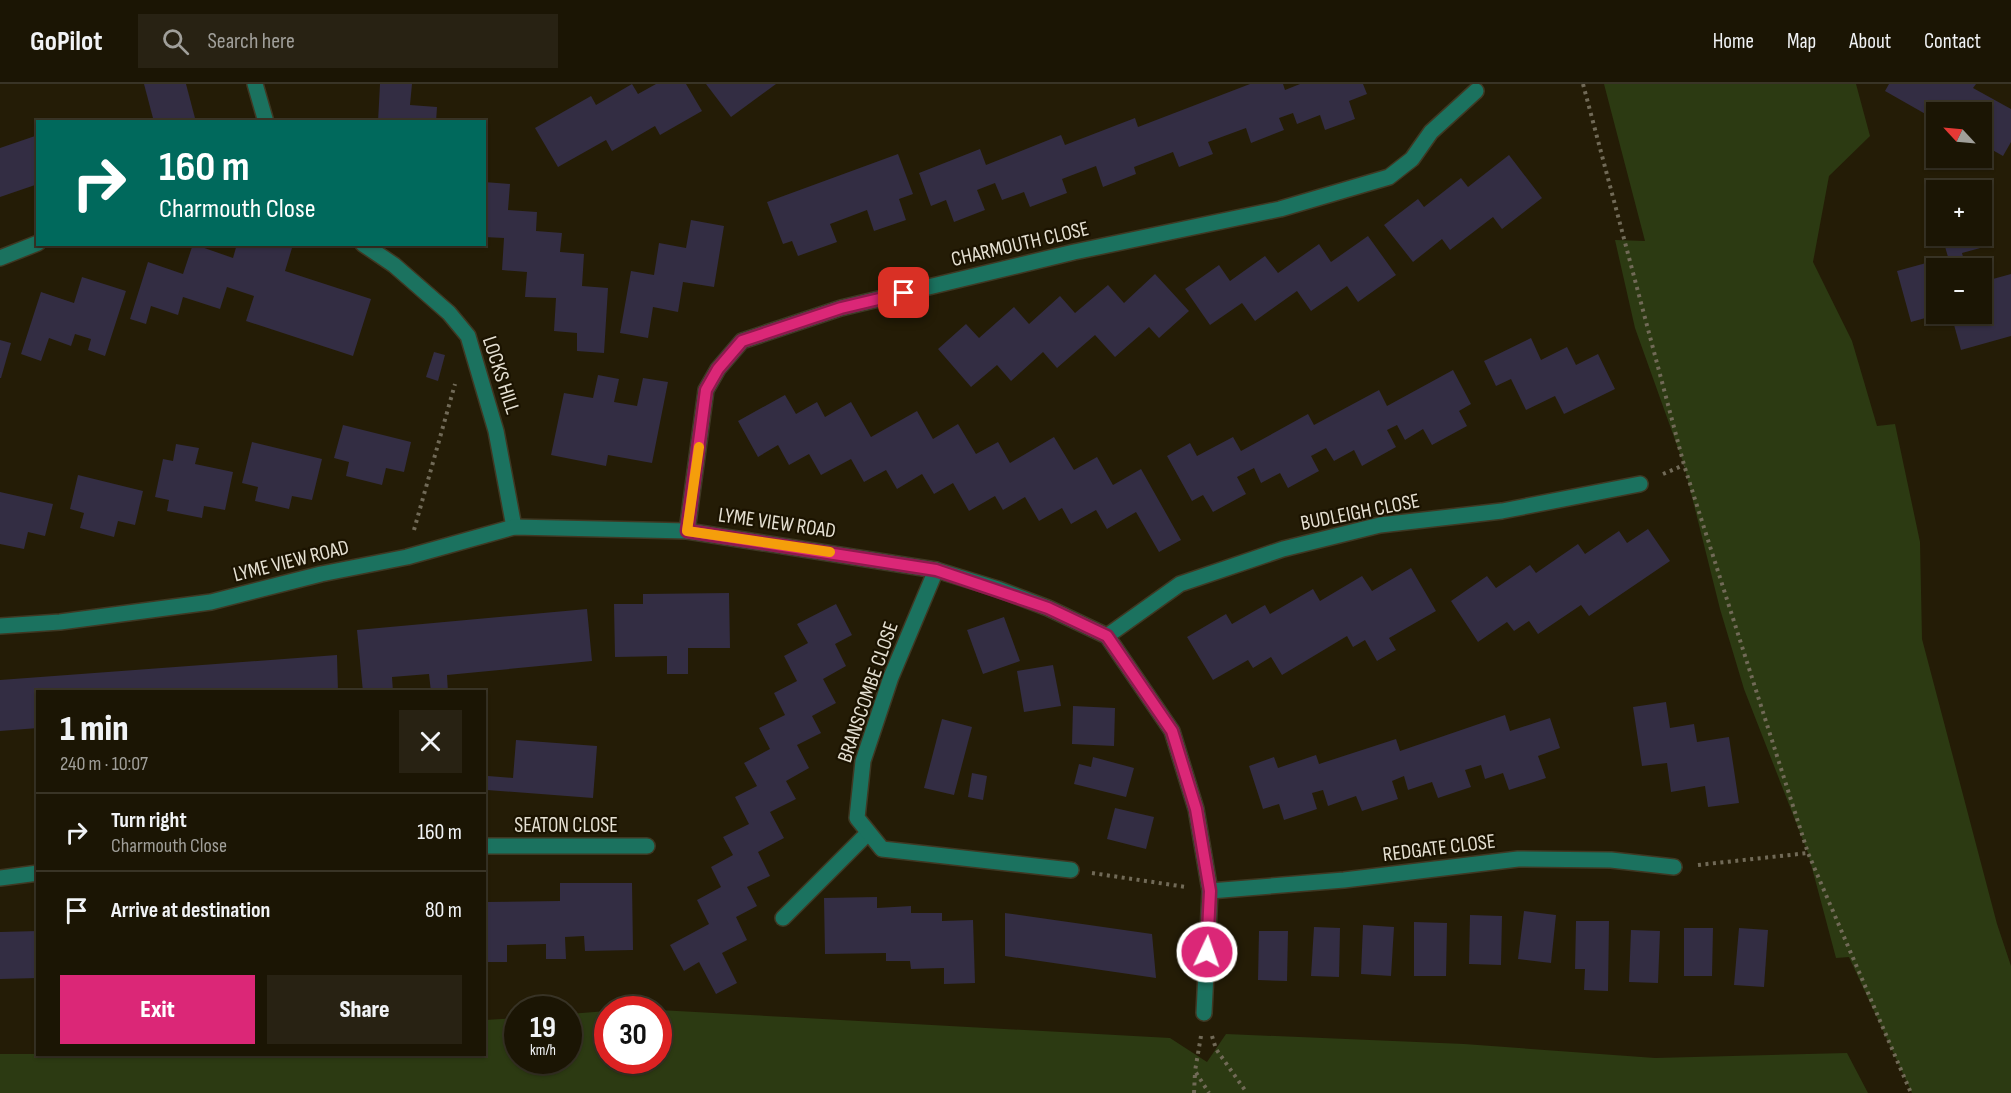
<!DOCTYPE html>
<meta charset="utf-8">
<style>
:root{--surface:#1b1504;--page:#282213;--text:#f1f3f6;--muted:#a09f9a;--line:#393426;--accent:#db2777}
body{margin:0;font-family:"Sofia Sans Condensed",sans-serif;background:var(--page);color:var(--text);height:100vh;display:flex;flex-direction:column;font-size:22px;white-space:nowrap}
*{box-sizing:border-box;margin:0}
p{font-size:20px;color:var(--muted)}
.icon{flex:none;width:33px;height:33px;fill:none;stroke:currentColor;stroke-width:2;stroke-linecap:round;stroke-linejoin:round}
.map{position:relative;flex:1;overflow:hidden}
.drawer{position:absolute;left:36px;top:606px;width:450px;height:366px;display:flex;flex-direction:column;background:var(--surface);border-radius:0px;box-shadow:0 2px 4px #0004,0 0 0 2px var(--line)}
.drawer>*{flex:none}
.banner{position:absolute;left:36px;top:36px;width:450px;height:126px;border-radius:0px;box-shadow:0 2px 4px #0004,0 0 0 2px var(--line);background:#00695c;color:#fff;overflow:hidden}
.needle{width:39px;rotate:296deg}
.controls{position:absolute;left:1926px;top:18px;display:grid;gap:12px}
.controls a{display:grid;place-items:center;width:66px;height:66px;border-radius:0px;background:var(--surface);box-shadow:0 2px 4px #0004,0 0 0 2px var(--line);font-size:30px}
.speed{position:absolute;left:504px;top:912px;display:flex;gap:12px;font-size:30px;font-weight:700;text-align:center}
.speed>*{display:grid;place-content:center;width:78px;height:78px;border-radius:50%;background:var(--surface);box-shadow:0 2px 4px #0004,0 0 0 2px var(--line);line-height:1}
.speed small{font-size:15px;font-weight:400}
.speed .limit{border:9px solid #d22;background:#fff;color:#111}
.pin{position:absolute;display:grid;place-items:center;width:51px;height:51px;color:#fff;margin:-26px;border-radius:12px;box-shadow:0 3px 9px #0006}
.me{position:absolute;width:66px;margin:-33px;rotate:3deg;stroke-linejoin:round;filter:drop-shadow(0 0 4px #0008)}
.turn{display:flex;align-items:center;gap:21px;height:126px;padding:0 24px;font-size:27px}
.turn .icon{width:78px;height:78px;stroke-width:2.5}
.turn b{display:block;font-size:42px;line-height:51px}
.round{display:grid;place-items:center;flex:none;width:63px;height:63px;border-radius:0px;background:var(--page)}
.summary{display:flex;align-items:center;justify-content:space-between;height:102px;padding:0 24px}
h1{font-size:36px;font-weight:800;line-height:45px}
.button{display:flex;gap:12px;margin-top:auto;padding:12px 24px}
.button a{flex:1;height:69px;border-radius:0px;background:var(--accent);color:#fff;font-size:24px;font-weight:800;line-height:69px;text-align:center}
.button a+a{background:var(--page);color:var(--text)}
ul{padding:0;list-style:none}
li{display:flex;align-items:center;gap:18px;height:78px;padding:0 24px;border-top:2px solid var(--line)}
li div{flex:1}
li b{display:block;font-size:22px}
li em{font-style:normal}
header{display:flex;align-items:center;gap:36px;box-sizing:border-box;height:84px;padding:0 30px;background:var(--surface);border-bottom:2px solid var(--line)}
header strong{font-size:28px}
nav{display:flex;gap:33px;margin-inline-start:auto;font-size:21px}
.search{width:420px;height:54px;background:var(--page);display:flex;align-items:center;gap:15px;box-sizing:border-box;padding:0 21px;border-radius:0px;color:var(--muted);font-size:22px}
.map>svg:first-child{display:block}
.green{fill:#2c3a12}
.building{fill:#332d43}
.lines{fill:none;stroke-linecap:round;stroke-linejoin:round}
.lane-casing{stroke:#3f3823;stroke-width:18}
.street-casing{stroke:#3f3823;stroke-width:18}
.path{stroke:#716a57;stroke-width:4;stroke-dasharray:3 4.5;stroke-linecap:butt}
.lane{stroke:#1b725f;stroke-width:15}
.street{stroke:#1b725f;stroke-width:15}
.route-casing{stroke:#8e194d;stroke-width:15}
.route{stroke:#db2777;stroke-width:10}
.slow{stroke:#f59e0b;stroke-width:10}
.labels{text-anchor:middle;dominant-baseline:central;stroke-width:4.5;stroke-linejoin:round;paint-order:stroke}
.street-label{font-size:21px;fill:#e6e1d3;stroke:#1b1300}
</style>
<header>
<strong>GoPilot</strong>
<div class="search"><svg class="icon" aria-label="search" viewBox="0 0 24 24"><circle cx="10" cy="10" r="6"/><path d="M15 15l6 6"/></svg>Search here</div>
<nav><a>Home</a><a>Map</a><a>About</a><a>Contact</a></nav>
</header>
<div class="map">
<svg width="2011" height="1009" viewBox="0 0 2011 1009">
<rect width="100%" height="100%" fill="#241c06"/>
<g class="green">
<path d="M1604 0H1856L1870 52 1829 92 1813 178 1852 257 1877 342 1895 340 1920 458 1922 555 1997 840 2011 882V1009H1912L1849 873 1836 874 1808 769 1744 605 1720 525 1684 381 1635 244 1615 156 1645 157Z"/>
<path d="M659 926 1170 954 1207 978 1226 950 1464 960 1655 974 1847 969 1868 1009H0V970H484L485 936 517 934 518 976H568L569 930 607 927 608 976H658Z"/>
</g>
<g class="building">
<path d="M144 0H186L196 38H154Z"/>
<path d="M380 0H412L410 21 437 23 436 38H378Z"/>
<path d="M632 0 638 10 656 0H686L702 27 660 51 655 42 612 67 606 56 558 83 535 44 591 12 596 21Z"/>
<path d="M706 0H776L731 33Z"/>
<path d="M1250 0H1283L1285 6 1300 0H1363L1367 10 1349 17 1355 35 1325 46 1320 31 1297 40 1293 29 1279 34 1284 46 1251 59 1246 44 1208 58 1213 70 1179 83 1173 68 1134 83 1136 90 1103 103 1096 82 1062 95 1067 109 1030 123 1024 108 1002 116 995 99 977 106 985 126 954 138 946 116 931 122 919 89 980 65 986 81 1061 51 1065 61 1135 34 1138 43Z"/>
<path d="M1889 0H1976L1973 4 2011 25V58L2003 72 1982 60V28H1936V36L1885 7Z"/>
<path d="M38 51V100L0 113V64Z"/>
<path d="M898 70 913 110 899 115 906 136 874 147 867 126 830 140 837 158 798 172 792 157 783 160 767 118Z"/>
<path d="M1509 71 1542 114 1502 145 1493 133 1450 166 1442 155 1413 178 1384 141 1418 115 1424 123 1461 94 1468 103Z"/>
<path d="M484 98 510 100 508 126 537 128 536 147 562 149 560 168 584 170 582 202 608 204 604 269 577 267V249L554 247 556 214 525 213 527 188 502 186 504 154 484 153Z"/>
<path d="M691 136 724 142 714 203 683 198 678 228 653 223 648 254 620 249 631 187 654 191 659 159 686 164Z"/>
<path d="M1368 152 1396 191 1358 218 1347 202 1311 227 1297 207 1255 237 1242 219 1210 241 1185 205 1219 181 1230 197 1265 172 1278 189 1319 160 1331 178Z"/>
<path d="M1942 152H1981L1984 163 1962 169 1966 184H1936V231L1911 238 1897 187 1948 173Z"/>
<path d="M193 160 233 174 237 160H281L292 164 285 187 371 215 353 272 246 237 254 212 227 203 220 225 183 213 178 231 151 222 146 240 130 235 148 178 183 190Z"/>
<path d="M1155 190 1189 227 1159 254 1149 243 1115 273 1095 251 1057 284 1043 268 1011 297 997 281 971 303 938 265 966 240 979 254 1014 223 1029 240 1060 212 1075 229 1108 201 1124 219Z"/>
<path d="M2011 190V252L1961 266 1951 230H1982V198Z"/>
<path d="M82 193 126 207 105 272 88 266 91 255 75 250 71 262 49 254 41 277 21 270 41 208 74 219Z"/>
<path d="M1531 254 1541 276 1567 263 1576 281 1598 270 1615 305 1564 330 1555 312 1526 326 1511 295 1496 302 1484 277Z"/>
<path d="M0 256 11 259 1 294H0Z"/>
<path d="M434 268 445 271 438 297 426 293Z"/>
<path d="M1453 286 1471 320 1459 327 1467 342 1432 361 1423 345 1405 356 1397 341 1387 346 1396 363 1362 382 1354 366 1334 377 1326 364 1311 372 1319 387 1288 404 1280 389 1261 399 1254 384 1237 393 1246 410 1213 428 1203 411 1192 417 1167 372 1190 359 1197 372 1233 353 1241 367 1308 330 1314 341 1379 306 1387 322Z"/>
<path d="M598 291 619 295 614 318 637 322 643 294 668 298 652 379 608 371 606 382 551 371 564 309 593 314Z"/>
<path d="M785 311 796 330 817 318 825 333 851 318 871 353 917 327 933 355 958 340 976 370 998 358 1010 379 1054 353 1074 386 1097 373 1113 401 1141 385 1181 456 1159 468 1136 428 1107 445 1096 426 1071 440 1062 424 1039 437 1025 413 1003 426 995 412 969 427 953 399 934 410 922 390 897 405 886 386 864 398 851 375 821 391 809 370 789 381 778 361 758 373 738 337Z"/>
<path d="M343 341 411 358 404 388 386 384 382 401 346 392 349 378 334 374Z"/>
<path d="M252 358 322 375 312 416 292 412 289 425 255 417 258 403 242 399Z"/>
<path d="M176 360 199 364 195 380 233 388 225 426 204 422 202 434 167 427 169 416 155 413 163 375 173 377Z"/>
<path d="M78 391 143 407 135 441 118 437 114 453 80 444 84 429 70 425Z"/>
<path d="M0 408 53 420 45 452 28 448 24 465 0 460Z"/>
<path d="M1648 445 1670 477 1589 532 1581 521 1538 550 1529 537 1514 547 1507 538 1478 558 1451 517 1487 492 1496 504 1530 481 1536 489 1578 460 1585 470 1619 447 1627 459Z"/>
<path d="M1411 484 1436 527 1389 554 1396 566 1377 577 1365 556 1353 563 1347 552 1282 591 1271 573 1253 584 1248 576 1213 596 1187 553 1226 530 1232 540 1265 521 1270 530 1313 505 1320 517 1362 492 1372 507Z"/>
<path d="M729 509 730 564H688V590H667V572L615 573 614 520H643V510Z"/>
<path d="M836 520 852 551 835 560 846 582 823 595 836 619 812 632 821 649 797 661 809 684 786 697 796 715 770 728 784 754 758 768 770 792 747 803 757 822 736 833 747 856 722 869 737 899 716 910 699 878 684 887 670 861 709 840 697 816 721 803 711 783 733 771 723 753 749 740 735 713 757 702 744 679 770 665 759 644 785 631 774 609 797 597 784 572 808 559 797 540Z"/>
<path d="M587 525 592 577 447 591 448 608H431L429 590 392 593 393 608H363L357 546Z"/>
<path d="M1004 533 1020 577 983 590 967 546Z"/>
<path d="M337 571 338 608H38V644L0 647V596Z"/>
<path d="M1053 581 1061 622 1024 628 1017 587Z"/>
<path d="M1666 618 1670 644 1694 640 1697 658 1729 653 1739 719 1708 723 1705 702 1671 708 1667 679 1642 682 1633 623Z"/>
<path d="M1073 622 1115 624 1114 662 1072 660Z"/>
<path d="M1505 631 1510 647 1550 634 1560 664 1538 672 1546 694 1509 706 1503 689 1485 695 1481 681 1465 686 1471 703 1438 714 1432 698 1408 706 1404 692 1392 697 1398 715 1362 727 1356 712 1328 722 1323 706 1312 709 1317 725 1284 736 1279 720 1263 725 1249 682 1274 673 1278 684 1316 671 1319 680 1396 655 1400 667Z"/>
<path d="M942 635 972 643 954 711 924 704Z"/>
<path d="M516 656 597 662 593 714 487 706 488 692 513 694Z"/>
<path d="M1093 673 1134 684 1126 713 1074 700 1079 680 1091 683Z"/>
<path d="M972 689 987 692 983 716 968 713Z"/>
<path d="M1115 724 1154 733 1146 765 1107 755Z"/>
<path d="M560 799H632L633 866 585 867 584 852 565 853 566 875H546V860L507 861V878H487L486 818 560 817Z"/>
<path d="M877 813V824L911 822V829H942V837L973 836 975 899 944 900V884L911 885 910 877H886V869L825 870 824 814Z"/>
<path d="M1524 827 1556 831 1551 879 1518 875Z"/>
<path d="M1005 829 1152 850 1156 894 1005 872Z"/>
<path d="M1470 831 1502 832 1501 881 1469 880Z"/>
<path d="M1576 837H1609L1608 907 1584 906 1585 885H1575Z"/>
<path d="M1414 838 1447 839 1446 892H1414Z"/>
<path d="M1363 841 1394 843 1391 892 1361 890Z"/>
<path d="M1314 843 1340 844 1339 893 1311 892Z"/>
<path d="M1684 844H1713L1712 892H1684Z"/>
<path d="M1739 844 1768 846 1764 903 1734 901Z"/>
<path d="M1631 846 1660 847 1658 899 1629 898Z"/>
<path d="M38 847V894L0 895V848Z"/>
<path d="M1259 847H1288L1287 897 1258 896Z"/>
</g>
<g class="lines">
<g class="lane-casing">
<path id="lane" d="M783 834 868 749"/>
</g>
<g class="street-casing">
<g id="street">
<path d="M255 0 266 38"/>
<path d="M363 160 394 181 449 229 468 252 496 347 514 443"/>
<path d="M0 174 38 159"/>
<path d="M687 447 706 306 718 285 742 257 841 224 1074 168 1280 125 1389 93 1412 75 1431 48 1476 7"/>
<path d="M936 486 891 593 863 677 857 734 882 765 1071 786"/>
<path d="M0 542 60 538 211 518 321 490 407 473 514 443 687 447 936 486 998 505 1048 524 1107 552 1172 647 1196 725 1210 807 1204 929"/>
<path d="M1107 552 1180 500 1283 465 1380 441 1502 427 1640 400"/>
<path d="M484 762H647"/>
<path d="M0 794 38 789"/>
<path d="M1210 807 1344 796 1518 775 1611 776 1674 783"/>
</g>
</g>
<g class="path">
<path d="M1583 0 1684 381 1808 769 1911 1009"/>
<path d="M1663 390 1684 381"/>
<path d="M414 446 455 300"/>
<path d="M1698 781 1808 769"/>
<path d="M1092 789 1186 803"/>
<path d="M1201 952 1195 987 1209 1009"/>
<path d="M1212 952 1216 965 1247 1009"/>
<path d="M1194 1009 1195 989"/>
</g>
<use href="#lane" class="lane"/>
<use href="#street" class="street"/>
</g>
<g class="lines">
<g class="route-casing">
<path id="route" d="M904 209 841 224 742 257 718 285 706 306 687 447 936 486 1048 524 1107 552 1172 647 1196 725 1210 807 1207 868"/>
</g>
<use href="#route" class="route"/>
<path class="slow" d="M699 363 687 447 830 468"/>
</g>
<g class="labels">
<g class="street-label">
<text transform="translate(1020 160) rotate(-13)">CHARMOUTH CLOSE</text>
<text transform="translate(501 291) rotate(72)">LOCKS HILL</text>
<text transform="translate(1360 428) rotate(-11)">BUDLEIGH CLOSE</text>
<text transform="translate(777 439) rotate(8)">LYME VIEW ROAD</text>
<text transform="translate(291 477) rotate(-14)">LYME VIEW ROAD</text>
<text transform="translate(868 608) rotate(-71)">BRANSCOMBE CLOSE</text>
<text x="566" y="741">SEATON CLOSE</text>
<text transform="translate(1439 764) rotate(-7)">REDGATE CLOSE</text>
</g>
</g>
</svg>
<div class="controls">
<a><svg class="needle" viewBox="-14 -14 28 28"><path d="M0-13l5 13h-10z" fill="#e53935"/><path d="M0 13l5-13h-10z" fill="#a09f9a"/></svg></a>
<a>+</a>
<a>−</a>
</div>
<div class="speed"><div>19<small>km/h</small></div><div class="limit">30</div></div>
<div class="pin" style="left:904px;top:209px;background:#d93025"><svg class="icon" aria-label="arrive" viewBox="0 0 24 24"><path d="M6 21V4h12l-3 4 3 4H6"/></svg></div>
<svg class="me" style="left:1207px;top:868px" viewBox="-20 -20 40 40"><circle r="17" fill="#db2777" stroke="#fff" stroke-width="3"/><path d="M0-11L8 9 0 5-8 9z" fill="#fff"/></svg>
<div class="banner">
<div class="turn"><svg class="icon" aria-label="right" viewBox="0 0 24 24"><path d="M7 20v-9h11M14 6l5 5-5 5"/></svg><div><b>160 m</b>Charmouth Close</div></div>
</div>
<section class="drawer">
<div class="summary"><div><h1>1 min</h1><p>240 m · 10:07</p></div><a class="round"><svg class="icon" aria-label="close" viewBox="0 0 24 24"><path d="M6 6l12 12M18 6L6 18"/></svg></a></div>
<ul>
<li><svg class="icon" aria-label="right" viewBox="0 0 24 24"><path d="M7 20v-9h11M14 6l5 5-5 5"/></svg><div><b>Turn right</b><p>Charmouth Close</p></div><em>160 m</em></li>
<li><svg class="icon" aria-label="arrive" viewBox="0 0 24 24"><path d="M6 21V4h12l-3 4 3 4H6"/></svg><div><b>Arrive at destination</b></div><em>80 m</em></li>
</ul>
<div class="button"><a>Exit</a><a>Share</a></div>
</section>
</div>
